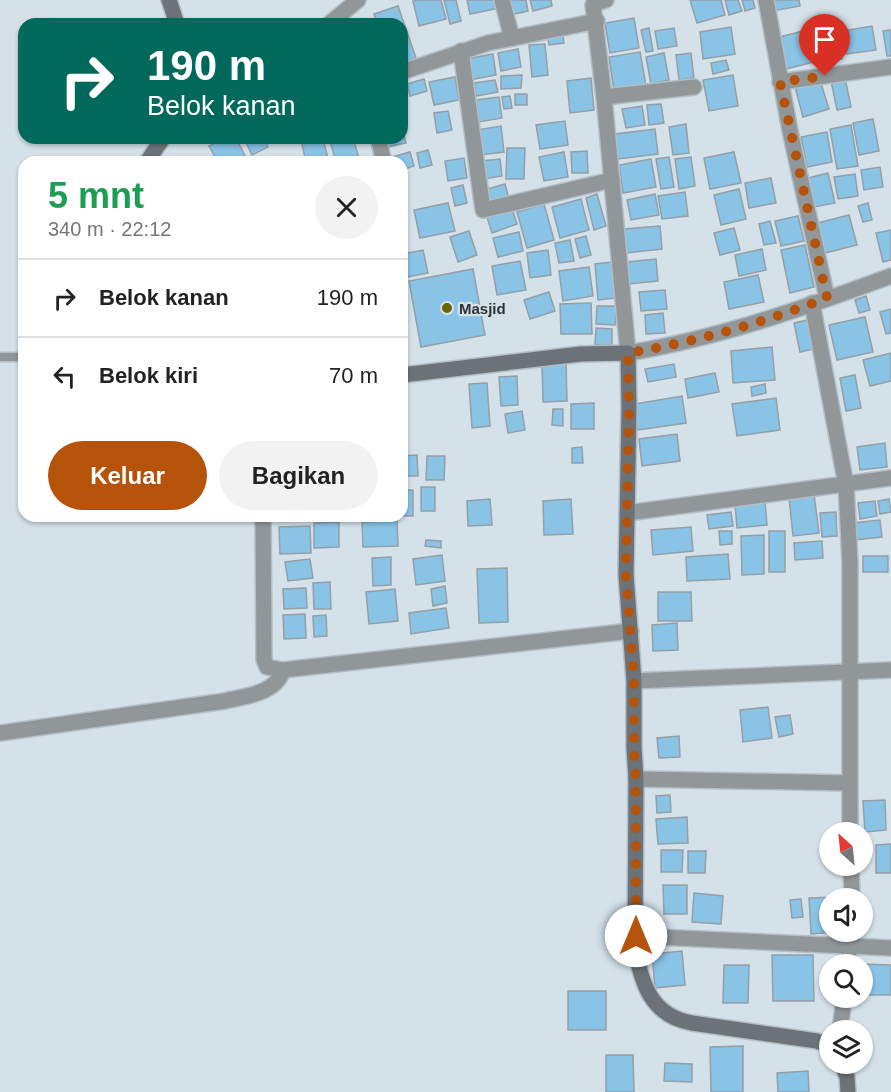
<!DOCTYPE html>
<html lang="id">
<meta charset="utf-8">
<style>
:root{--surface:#fff;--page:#f2f2f2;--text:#222;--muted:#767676;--line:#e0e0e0;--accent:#b45309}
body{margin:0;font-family:Helvetica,sans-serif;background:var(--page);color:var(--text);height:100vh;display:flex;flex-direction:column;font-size:22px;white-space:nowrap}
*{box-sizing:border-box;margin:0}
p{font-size:20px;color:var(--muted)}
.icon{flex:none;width:33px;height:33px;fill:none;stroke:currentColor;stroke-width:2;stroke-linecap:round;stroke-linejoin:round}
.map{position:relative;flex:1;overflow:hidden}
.drawer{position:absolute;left:18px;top:156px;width:390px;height:366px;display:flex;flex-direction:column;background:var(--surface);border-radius:18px;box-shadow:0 2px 4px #0004}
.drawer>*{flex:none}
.top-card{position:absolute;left:18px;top:18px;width:390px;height:126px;border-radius:18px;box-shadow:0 2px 4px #0004;background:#00695c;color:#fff;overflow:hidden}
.needle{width:39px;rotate:333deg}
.tools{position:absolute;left:819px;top:822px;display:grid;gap:12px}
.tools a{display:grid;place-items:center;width:54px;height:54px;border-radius:50%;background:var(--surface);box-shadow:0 2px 4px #0004;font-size:30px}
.pin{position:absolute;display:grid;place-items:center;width:51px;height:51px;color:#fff;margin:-62px -26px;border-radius:50% 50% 50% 0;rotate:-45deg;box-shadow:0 0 6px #0007}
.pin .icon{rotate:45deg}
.me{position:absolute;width:66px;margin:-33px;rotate:0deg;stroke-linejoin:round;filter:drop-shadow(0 0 4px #0008)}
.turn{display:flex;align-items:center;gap:21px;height:126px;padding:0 30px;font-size:27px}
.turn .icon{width:78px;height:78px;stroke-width:2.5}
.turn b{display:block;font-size:42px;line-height:51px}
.round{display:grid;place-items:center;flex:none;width:63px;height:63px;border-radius:32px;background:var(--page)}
.head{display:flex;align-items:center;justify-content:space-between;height:102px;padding:0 30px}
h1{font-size:36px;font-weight:800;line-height:45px;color:#1e9e55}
.action{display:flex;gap:12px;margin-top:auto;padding:12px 30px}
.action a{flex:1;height:69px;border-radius:36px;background:var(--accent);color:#fff;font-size:24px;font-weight:800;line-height:69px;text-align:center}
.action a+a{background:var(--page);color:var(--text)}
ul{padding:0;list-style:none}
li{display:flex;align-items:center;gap:18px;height:78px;padding:0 30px;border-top:2px solid var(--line)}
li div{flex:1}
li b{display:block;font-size:22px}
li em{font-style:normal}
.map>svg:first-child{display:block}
.building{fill:#89c3e6;stroke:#949fa7;stroke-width:1.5}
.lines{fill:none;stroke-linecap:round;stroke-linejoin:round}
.lane-casing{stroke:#b3bec5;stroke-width:11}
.street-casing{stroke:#b3bec5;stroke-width:18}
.secondary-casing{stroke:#b3bec5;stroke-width:18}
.lane{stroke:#919699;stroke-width:8}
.street{stroke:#919699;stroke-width:15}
.secondary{stroke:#6c7378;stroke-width:15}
.route{stroke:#b45309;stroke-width:10;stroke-dasharray:0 18}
.poi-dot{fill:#6a6700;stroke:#d4e1e9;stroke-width:2}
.labels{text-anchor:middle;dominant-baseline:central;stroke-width:4.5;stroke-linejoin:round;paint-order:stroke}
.poi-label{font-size:15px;font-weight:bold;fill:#2d3235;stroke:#d4e1e9;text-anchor:start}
</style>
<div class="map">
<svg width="891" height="1092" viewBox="0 0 891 1092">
<rect width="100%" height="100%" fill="#d4e1e9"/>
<g class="building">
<path d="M419 0H441L446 19 419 26 413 1Z"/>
<path d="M444 0H456L461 21 450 24Z"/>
<path d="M467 0H499L500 8 470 14Z"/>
<path d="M508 0H526L528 11 511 15Z"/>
<path d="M530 0H551L552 6 533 11Z"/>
<path d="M690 0H721L725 15 697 23Z"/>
<path d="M725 0H738L742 11 729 15Z"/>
<path d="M742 0H753L755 8 745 11Z"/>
<path d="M771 0H799L800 6 773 11Z"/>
<path d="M398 6 416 58 402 63V24H377L374 14Z"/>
<path d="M634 18 639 48 610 53 605 23Z"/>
<path d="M872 26 876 50 846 54 842 31Z"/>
<path d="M731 27 735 54 703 59 700 32Z"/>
<path d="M649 28 653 51 646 52 641 30Z"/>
<path d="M674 28 677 46 658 49 655 31Z"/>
<path d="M837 29 842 59 820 63 814 33Z"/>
<path d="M807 30 814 62 786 69 779 37Z"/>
<path d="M891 30V56H887L883 31Z"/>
<path d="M563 36 564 43 549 45 548 38Z"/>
<path d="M545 44 548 75 532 77 529 45Z"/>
<path d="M518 49 521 67 501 71 498 53Z"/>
<path d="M640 52 646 86 614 91 609 57Z"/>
<path d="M664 53 669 80 651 84 646 57Z"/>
<path d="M691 53 694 78 679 80 676 55Z"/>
<path d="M493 54 496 75 469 80 466 59Z"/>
<path d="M726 60 729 70 713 74 711 63Z"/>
<path d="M522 75 521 88 501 89V76Z"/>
<path d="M733 75 738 106 709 111 703 80Z"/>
<path d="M455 77 459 100 434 105 429 82Z"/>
<path d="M591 78 594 110 570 113 567 81Z"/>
<path d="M845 78 851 107 837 110 831 81Z"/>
<path d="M424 79 427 91 410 96 407 84Z"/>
<path d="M495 80 498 92 476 96 474 83Z"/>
<path d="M820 80 829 109 803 117 795 87Z"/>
<rect x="515" y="94" width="12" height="11"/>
<path d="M510 96 512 108 504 109 502 97Z"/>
<path d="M499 97 502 118 479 122 476 100Z"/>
<path d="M661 104 664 123 649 125 647 105Z"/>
<path d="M642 106 645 125 626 128 622 109Z"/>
<path d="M448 111 452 130 437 133 434 113Z"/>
<path d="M873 119 879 151 859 155 853 123Z"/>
<path d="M565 121 568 145 540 149 536 125Z"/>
<path d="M686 124 689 153 673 155 669 127Z"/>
<path d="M851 125 858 166 837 169 830 129Z"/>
<path d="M501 126 504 152 480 155 476 130Z"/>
<path d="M402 127 406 143 387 147 385 138H402Z"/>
<path d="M655 129 658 154 618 159 615 134Z"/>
<path d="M827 132 832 162 807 167 801 137Z"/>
<path d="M225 138H236L247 160 243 162H218L209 146Z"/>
<path d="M244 138H264L268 147 252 155Z"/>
<path d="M329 138H353L359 158 345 162H336Z"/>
<path d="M323 139 329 162H306L302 144Z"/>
<path d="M507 148H525L524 179H506Z"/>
<path d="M428 150 432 165 420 168 417 153Z"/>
<path d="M587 151 588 173H572L571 152Z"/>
<path d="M410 152 414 166 402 170V162H394L392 157Z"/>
<path d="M564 152 568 177 544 181 539 157Z"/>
<path d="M734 152 741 183 710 189 704 158Z"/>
<path d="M669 157 674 187 661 189 656 159Z"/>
<path d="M691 157 695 186 679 189 675 159Z"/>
<path d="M464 158 467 178 448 181 445 161Z"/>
<path d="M500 159 502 176 484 179 481 161Z"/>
<path d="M651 159 656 187 623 193 619 165Z"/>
<path d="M880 167 883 187 864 190 861 170Z"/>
<path d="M828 173 835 203 814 207 808 178Z"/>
<path d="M855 174 858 196 838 199 834 177Z"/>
<path d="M771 178 776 203 749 208 745 183Z"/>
<path d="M505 184 509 199 489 205 484 190Z"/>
<path d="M463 185 467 203 455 206 451 188Z"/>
<path d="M739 189 746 219 721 225 714 195Z"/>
<path d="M685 192 688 216 662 219 658 196Z"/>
<path d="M597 194 606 226 594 230 586 198Z"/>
<path d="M655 194 659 215 631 220 627 200Z"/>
<path d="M581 199 589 230 560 238 552 207Z"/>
<path d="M448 203 455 231 420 238 414 210Z"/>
<path d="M868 203 872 220 863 222 858 206Z"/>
<path d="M544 204 554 240 527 248 517 212Z"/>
<path d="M511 205 517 224 492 233 486 214Z"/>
<path d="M849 215 857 245 825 253 817 223Z"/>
<path d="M798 216 804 241 781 246 775 221Z"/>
<path d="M770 221 776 243 764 245 759 224Z"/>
<path d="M660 226 662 249 626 253 624 229Z"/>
<path d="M734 228 740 250 720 255 714 233Z"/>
<path d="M891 230V260L883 262 876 233Z"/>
<path d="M469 231 477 255 458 262 450 237Z"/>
<path d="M519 232 523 251 498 257 493 238Z"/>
<path d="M586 236 591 255 580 258 575 239Z"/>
<path d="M570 240 574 261 559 263 555 243Z"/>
<path d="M805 245 814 287 790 293 781 250Z"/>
<path d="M762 249 766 270 739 276 735 255Z"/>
<path d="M423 250 428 273 402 278V254Z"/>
<path d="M548 250 551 275 530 278 527 253Z"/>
<path d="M656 259 658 281 628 284 626 262Z"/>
<path d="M520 261 526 290 497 295 492 266Z"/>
<path d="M612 262 615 298 598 300 595 264Z"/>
<path d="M589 267 593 296 563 301 559 271Z"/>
<path d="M473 269 485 335 421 347 409 281Z"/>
<path d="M758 275 764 302 729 309 724 282Z"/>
<path d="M665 290 667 309 641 311 639 292Z"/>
<path d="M549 292 555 311 530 319 524 300Z"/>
<path d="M866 296 870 310 859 313 855 300Z"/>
<path d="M591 303 592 334H561L560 304Z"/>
<path d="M597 306H616L615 325 596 324Z"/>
<path d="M891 309V333L886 334 880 312Z"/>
<path d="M663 313 665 333 646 334 645 315Z"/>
<path d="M865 317 873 352 837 360 829 325Z"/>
<path d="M807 320 814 349 800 352 794 323Z"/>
<path d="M596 328 612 329V345H595Z"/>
<path d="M772 347 775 380 733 383 731 351Z"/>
<path d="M891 353V381L870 386 863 360Z"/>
<path d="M566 362 567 401 543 402 542 363Z"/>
<path d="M674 364 676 377 648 382 645 369Z"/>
<path d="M715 373 719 392 688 398 685 379Z"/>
<path d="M855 375 861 408 846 411 840 378Z"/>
<path d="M517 376 518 405 501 406 499 377Z"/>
<path d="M487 383 490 426 472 428 469 384Z"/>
<path d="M765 384 766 393 752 396 751 387Z"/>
<path d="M682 396 686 423 638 430 634 404Z"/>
<path d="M776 398 780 430 737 436 732 404Z"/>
<path d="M594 403V429H571V404Z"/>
<path d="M553 409H563V426L552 425Z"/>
<path d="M522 411 525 430 508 433 505 414Z"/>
<path d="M677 434 680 461 642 466 639 439Z"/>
<path d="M885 443 887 467 860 470 857 447Z"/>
<path d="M582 447 583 463H572V448Z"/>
<path d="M417 455 418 476H402V456Z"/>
<path d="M427 456H445L444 480H426Z"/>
<rect x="421" y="487" width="14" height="24"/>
<rect x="402" y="490" width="11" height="26"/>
<path d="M814 494 819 533 793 536 789 498Z"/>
<path d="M490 499 492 525 468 526 467 501Z"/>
<path d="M571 499 573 534 544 535 543 501Z"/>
<path d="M889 499 891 512 880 514 878 501Z"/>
<path d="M765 501 767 525 737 528 735 504Z"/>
<path d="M875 501 877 516 860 519 858 503Z"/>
<path d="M731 512 733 526 709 529 707 515Z"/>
<path d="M836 512 837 536 822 537 820 513Z"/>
<path d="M397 520 398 546 363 547 362 522Z"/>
<path d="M880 520 882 537 854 540 852 523Z"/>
<path d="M339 522V547L314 548V523Z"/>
<path d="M310 526 311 553 280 554 279 527Z"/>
<path d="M691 527 693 551 653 555 651 530Z"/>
<path d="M719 531H732V544L720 545Z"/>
<rect x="769" y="531" width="16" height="41"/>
<path d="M764 535V574L742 575 741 536Z"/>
<path d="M426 540 441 541V548L425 546Z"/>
<path d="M822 541 823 558 795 560 794 543Z"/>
<path d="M728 554 730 579 687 581 686 557Z"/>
<path d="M442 555 445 581 416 585 413 559Z"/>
<rect x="863" y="556" width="25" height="16"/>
<path d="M391 557V585L373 586 372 558Z"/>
<path d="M310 559 313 578 288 581 285 562Z"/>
<path d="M507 568 508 622 479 623 477 569Z"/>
<path d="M330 582 331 609H314L313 583Z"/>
<path d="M445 586 447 603 433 606 431 589Z"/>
<path d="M306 588 307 608 284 609 283 589Z"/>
<path d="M395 589 398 621 369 624 366 592Z"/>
<path d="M658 592H691L692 621H658Z"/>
<path d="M446 608 449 628 411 634 409 613Z"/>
<path d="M305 614 306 638 284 639 283 615Z"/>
<path d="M326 615 327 636 314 637 313 616Z"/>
<path d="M677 623 678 650 653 651 652 625Z"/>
<path d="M768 707 772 738 743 742 740 710Z"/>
<path d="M790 715 793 734 779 737 775 717Z"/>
<path d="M679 736 680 757 659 758 657 738Z"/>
<path d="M670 795 671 812 657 813 656 796Z"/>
<path d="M885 800 886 830 865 832 863 801Z"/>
<path d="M687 817 688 843 658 844 656 819Z"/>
<path d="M891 844V873H876V845Z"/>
<path d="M661 850H683L682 872H661Z"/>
<path d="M688 851H706L705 873H688Z"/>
<path d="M663 885H687V914H664Z"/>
<path d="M694 893 723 896 721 924 692 922Z"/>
<path d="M836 897 830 898V932H837L811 934 809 898Z"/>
<path d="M801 899 803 917 792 918 790 900Z"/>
<path d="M682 951 685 985 655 988 652 954Z"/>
<path d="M772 955H813L814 1001H773Z"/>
<path d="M863 964 891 965V995H862Z"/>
<path d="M724 965H749L748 1003H723Z"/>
<rect x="568" y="991" width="38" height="39"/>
<path d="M743 1046V1092H711L710 1047Z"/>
<path d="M606 1055H633L634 1092H606Z"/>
<path d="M665 1063 692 1064V1082L664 1081Z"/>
<path d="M808 1071 809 1092H778L777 1073Z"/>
</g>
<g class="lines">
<g class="lane-casing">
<path id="lane" d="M0 357H24"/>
</g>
<g class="street-casing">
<g id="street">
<path d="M502 0 512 38"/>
<path d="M606 0 595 3 593 5 604 97 628 353C719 338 804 308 891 276"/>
<path d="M766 0 790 131 827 298"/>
<path d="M329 24 358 0"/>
<path d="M461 51 483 210 612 180"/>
<path d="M402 72 488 43 597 21"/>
<path d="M780 82 891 67"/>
<path d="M604 97 694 87"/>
<path d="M378 138 384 162"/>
<path d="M812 303 846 485 850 563V832"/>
<path d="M627 513 891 478"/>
<path d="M263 516 264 660 267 667 283 670 631 631"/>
<path d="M634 681 891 670"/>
<path d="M0 733 225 701C245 696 276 694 283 670"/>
<path d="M636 779 849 783"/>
<path d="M851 866 852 898"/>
<path d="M636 936 891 948"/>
<path d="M848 964 851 932"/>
<path d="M840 1030 844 998"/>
</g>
</g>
<g class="secondary-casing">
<g id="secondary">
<path d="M169 0 177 24"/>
<path d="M147 162 163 138"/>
<path d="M402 375 581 354 628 353 629 408 626 575 634 681V748L636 779 635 947C641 983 651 1016 692 1023L817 1041 830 1046"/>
<path d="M842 1064 847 1077 848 1092"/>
</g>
</g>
<use href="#lane" class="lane"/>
<use href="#street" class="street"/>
<use href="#secondary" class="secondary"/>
</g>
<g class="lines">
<path class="route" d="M636 936V779L634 748V681L626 575 629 408 628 353C696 342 762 323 827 298L780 82 825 76"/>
</g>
<circle class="poi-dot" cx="447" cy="308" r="6"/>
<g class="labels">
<g class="poi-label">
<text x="459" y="308">Masjid</text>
</g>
</g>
</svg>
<div class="tools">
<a><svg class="needle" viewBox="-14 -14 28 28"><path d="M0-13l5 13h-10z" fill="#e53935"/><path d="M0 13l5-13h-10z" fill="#767676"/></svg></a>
<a><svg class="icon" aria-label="sound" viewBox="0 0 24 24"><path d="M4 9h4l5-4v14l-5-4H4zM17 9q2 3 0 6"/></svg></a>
<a><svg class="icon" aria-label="search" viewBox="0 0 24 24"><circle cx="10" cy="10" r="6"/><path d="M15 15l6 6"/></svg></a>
<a><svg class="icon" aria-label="layers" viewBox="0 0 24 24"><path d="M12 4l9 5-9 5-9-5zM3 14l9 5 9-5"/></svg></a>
</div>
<div class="pin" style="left:825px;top:76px;background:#d93025"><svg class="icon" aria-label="arrive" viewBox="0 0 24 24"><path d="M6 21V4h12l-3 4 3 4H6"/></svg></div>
<svg class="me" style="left:636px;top:936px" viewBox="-20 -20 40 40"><circle r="19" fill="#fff"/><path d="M0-13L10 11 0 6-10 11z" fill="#b45309"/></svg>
<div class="top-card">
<div class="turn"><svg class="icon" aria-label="right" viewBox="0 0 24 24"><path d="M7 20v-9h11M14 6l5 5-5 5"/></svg><div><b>190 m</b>Belok kanan</div></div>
</div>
<section class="drawer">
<div class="head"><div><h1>5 mnt</h1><p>340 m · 22:12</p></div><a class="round"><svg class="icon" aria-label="close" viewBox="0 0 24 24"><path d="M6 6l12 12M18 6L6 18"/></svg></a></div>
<ul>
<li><svg class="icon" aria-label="right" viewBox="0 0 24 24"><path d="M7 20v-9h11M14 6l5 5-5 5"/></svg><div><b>Belok kanan</b></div><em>190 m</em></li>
<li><svg class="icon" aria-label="left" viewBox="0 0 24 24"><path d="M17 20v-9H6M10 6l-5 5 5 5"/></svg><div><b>Belok kiri</b></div><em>70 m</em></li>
</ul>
<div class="action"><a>Keluar</a><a>Bagikan</a></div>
</section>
</div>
